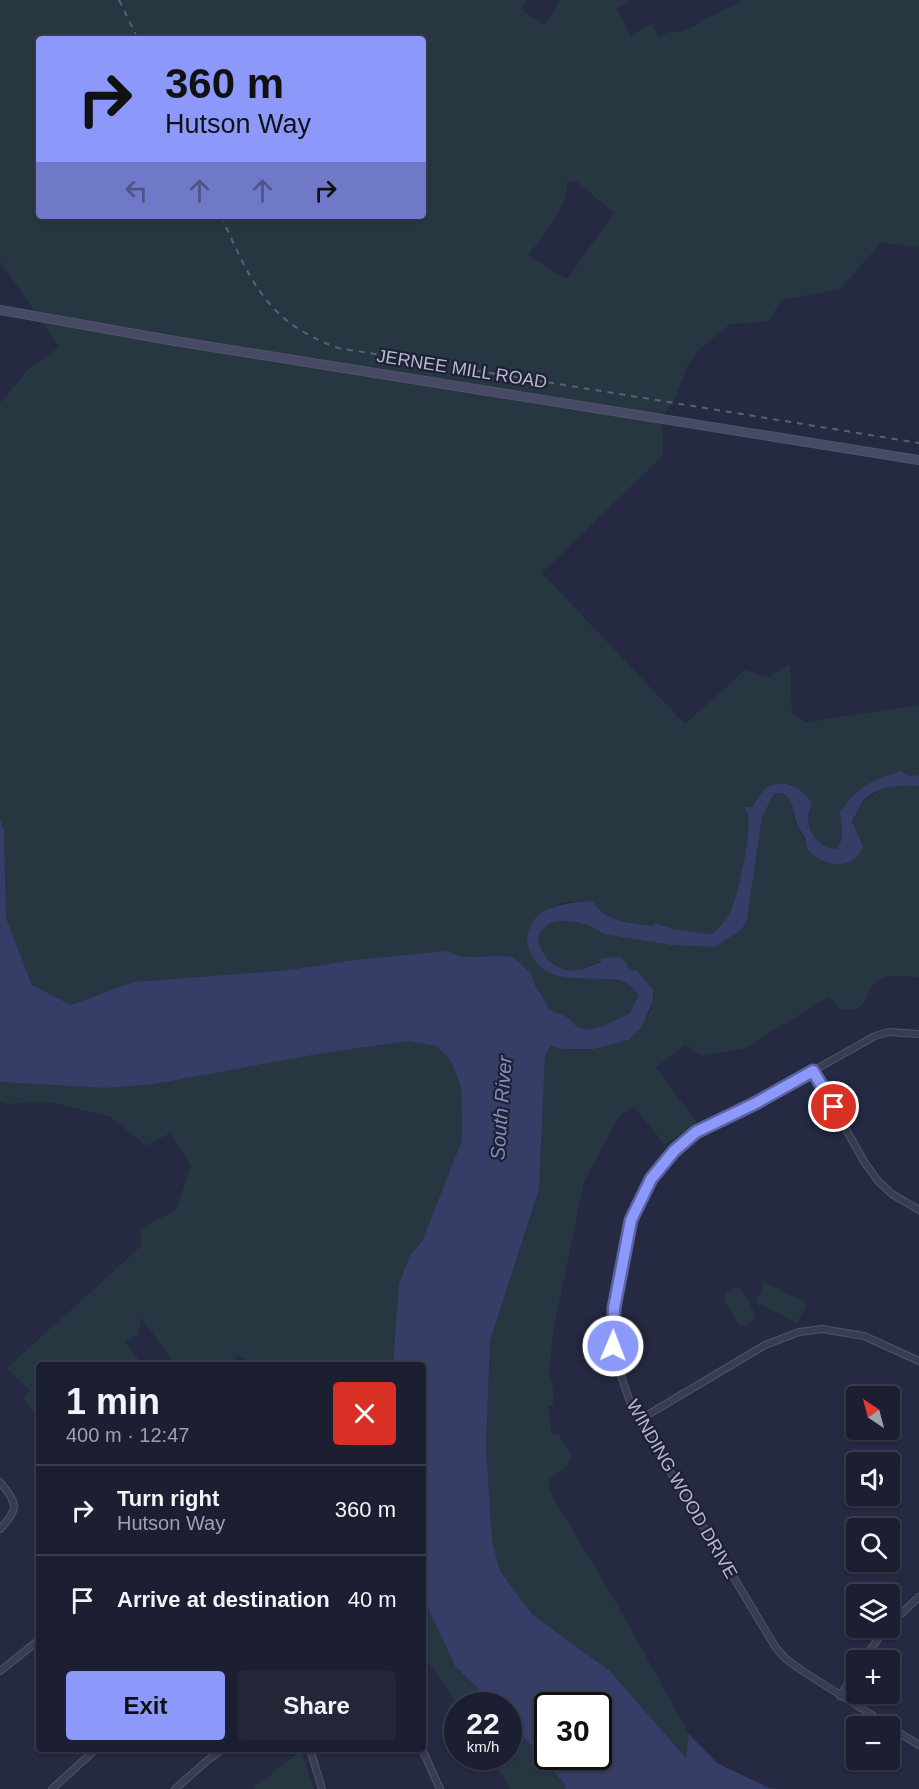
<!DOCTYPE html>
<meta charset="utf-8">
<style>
:root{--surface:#1c1f31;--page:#252739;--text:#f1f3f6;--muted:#a0a2ab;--line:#3a3d4d;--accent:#8c98fa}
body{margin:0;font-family:Helvetica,sans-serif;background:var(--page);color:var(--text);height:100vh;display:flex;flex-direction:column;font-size:22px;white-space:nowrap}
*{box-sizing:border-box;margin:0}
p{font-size:20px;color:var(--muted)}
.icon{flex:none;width:33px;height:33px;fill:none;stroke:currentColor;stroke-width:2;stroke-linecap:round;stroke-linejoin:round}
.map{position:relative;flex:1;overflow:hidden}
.panel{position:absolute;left:36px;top:1362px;width:390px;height:390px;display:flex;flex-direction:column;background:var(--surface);border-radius:6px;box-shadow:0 2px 4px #0004,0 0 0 2px var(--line)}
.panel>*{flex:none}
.guide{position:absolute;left:36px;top:36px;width:390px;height:183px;border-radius:6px;box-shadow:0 2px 4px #0004,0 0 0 2px var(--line);background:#8c98fa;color:#111;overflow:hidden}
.needle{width:39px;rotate:324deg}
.fabs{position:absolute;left:846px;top:1386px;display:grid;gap:12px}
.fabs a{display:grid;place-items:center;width:54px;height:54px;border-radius:6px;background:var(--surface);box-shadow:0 2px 4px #0004,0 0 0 2px var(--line);font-size:30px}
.speed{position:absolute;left:444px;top:1692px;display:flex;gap:12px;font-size:30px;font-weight:700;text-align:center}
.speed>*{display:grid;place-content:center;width:78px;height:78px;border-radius:50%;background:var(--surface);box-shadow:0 2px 4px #0004,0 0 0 2px var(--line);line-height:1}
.speed small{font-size:15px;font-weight:400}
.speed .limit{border:3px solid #111;border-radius:9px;background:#fff;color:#111}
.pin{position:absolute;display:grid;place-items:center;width:51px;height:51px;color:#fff;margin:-26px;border:3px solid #fff;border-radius:50%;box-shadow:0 2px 6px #0007}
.me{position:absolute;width:66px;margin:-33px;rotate:1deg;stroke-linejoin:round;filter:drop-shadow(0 0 4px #0008)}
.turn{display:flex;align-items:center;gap:21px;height:126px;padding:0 30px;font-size:27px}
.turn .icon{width:78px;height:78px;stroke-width:2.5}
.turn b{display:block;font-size:42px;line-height:51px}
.lanes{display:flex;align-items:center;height:57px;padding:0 30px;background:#0003;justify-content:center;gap:30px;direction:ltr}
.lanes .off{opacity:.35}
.round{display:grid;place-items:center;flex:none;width:63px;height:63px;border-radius:6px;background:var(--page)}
.overview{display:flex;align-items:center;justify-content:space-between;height:102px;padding:0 30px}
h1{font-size:36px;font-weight:700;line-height:45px}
.cta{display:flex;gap:12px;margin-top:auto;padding:12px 30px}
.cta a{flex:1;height:69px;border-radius:6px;background:var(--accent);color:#111;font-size:24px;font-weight:700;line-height:69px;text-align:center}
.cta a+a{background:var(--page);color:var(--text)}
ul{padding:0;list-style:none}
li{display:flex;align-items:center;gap:18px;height:90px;padding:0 30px;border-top:2px solid var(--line)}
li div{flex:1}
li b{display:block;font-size:22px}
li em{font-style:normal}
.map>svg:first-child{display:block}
.green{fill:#273742;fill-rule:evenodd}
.water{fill:#363e67;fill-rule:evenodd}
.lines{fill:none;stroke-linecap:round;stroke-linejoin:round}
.street-casing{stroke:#515468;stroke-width:8}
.secondary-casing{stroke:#515468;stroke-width:10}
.street{stroke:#393d51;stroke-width:6}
.secondary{stroke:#474a64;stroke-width:8}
.rail{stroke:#5b5f78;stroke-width:2;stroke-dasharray:6 6;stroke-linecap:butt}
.route-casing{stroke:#5b63a2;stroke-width:15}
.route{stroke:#8c98fa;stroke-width:10}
.labels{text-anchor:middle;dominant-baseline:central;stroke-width:4.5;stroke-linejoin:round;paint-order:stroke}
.street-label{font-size:18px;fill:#b6b8cb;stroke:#1e2136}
.water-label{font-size:20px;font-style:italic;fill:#848cb8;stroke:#1e2136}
</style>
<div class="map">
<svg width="919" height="1789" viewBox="0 0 919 1789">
<rect width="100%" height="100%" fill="#252941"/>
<g class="green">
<path d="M0 0H526L521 9 545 25 560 0H631L616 8 631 35 652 24 658 36 673 31 682 32 742 0H919V248L882 242 840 289 781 300 768 322 730 324 700 349 688 364 677 394 662 418 663 455 542 573 685 724 745 670 767 678 790 663 792 713 807 722 919 705V775C881 778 863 778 840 812 841 825 845 838 837 849H828L817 843 810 831 809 808 791 784 756 799 753 808H744C745 809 748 815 748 816 752 835 739 896 730 913 726 922 719 928 712 934L672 929 656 923 653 926C632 922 603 922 593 901 582 902 570 901 560 904 543 910 529 924 527 941L568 978C592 980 623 974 639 995L630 1013 603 1026 589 1030 577 1027 569 1018 547 1009 546 1003 535 985 531 973 508 956 461 957 447 951 354 960 288 970 133 982 71 1005 32 985 6 918 4 831 0 819V403L27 371 59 347 0 261ZM39 39H423V216H39ZM576 181 614 213 567 279 528 255C545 233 566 211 567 182Z"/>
<path d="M897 785 919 786V977C909 977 889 974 881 979 861 990 874 1012 839 1010L830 996 745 1048 701 1056 685 1044 656 1068 697 1122 665 1145 633 1106 619 1117 584 1181 553 1333 549 1373 553 1388V1406L548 1407 551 1433 559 1435 572 1455 567 1467 548 1480 550 1492 617 1604 689 1734 687 1759 610 1671 533 1615 500 1571 492 1541 486 1446 490 1341 539 1189 545 1055 551 1045C563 1050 582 1051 596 1048 608 1044 637 1027 646 1017 652 1011 656 994 651 987 642 972 619 961 601 962 593 963 586 968 579 970 559 973 538 956 538 936 541 932 543 928 547 925 560 916 593 923 604 934L671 945 715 947 742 929 747 920 762 817 774 794 783 793C798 805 791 808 796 824 799 832 805 837 807 846L848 864C852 821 849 798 897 785Z"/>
<path d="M408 1041 437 1045 451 1061 461 1086 462 1140 423 1239 418 1244 399 1284 393 1365H252L238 1355 229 1365H175L141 1317 138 1335 125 1342 143 1365H39V1420L24 1399 30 1391 7 1368 141 1246 140 1229 176 1210 191 1166 170 1133 146 1146 111 1117 50 1102 7 1104 0 1102V1082L106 1088 155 1084 324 1053Z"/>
<path d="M765 1282 807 1304 797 1323 755 1302Z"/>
<path d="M735 1288 741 1289 756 1315 754 1319 744 1326 739 1325 724 1300 725 1294Z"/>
<path d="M423 1597 455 1666 495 1705H458L423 1655Z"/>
<path d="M509 1720 566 1787 564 1789H511L490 1757 508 1756Z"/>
<path d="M301 1750 314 1789H253Z"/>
</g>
<path class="water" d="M901 771 909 776 919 775V786C901 785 878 785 864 800 859 805 856 815 852 821L863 847C857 858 853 864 839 864 828 864 812 858 807 847 806 844 806 841 805 838 802 832 797 827 796 821 793 808 794 802 783 793L774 794 762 817 747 920 742 929 715 947 671 945 603 934C593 923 560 916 547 925 543 928 541 932 538 936 539 956 557 973 577 970 585 969 593 965 601 962V958L620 957 627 963V967L634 971 637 970 653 990V1001L641 1028 628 1040 593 1049H559L551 1045 545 1055 539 1189 490 1341 486 1446 492 1541 500 1571 533 1615 610 1671 686 1758 689 1734 717 1763 769 1788 779 1789H564L566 1786 509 1720 508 1706 495 1705 455 1666 423 1597V1365H393L399 1284 410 1256 423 1239 462 1140 461 1086 451 1061 437 1046 408 1041 324 1053 155 1084 106 1088 0 1082V819L4 831 6 918 32 985 71 1005 133 982 288 970 354 960 447 951 461 957 508 956 514 958 531 973 535 985 546 1003 548 1009 569 1018 577 1027 589 1030 603 1026 630 1013 639 995C633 988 626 982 617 980 588 976 544 987 530 951 528 945 526 940 528 933 530 925 536 915 544 911 560 904 575 902 593 901 603 922 632 923 653 926L656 923 672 929 712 934C719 928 726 921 730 913 738 897 752 832 748 816 748 813 745 810 744 807H753C766 776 793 777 812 803 802 823 814 849 837 849 845 838 841 825 840 812 858 785 873 781 901 771ZM548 1706H598V1756H548Z"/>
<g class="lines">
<g class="street-casing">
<g id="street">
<path d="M813 1071 865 1163 878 1181 892 1194 919 1210"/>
<path d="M639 1420 765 1345 799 1332 822 1329 864 1336 919 1361"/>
<path d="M0 1482C17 1504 20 1507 0 1529"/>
<path d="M890 1624 919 1597"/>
<path d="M863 1660 886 1628"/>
<path d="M0 1671 39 1640"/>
<path d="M840 1696 856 1670"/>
<path d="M889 1726 801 1670 786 1659 776 1648 632 1408 616 1361 613 1346 614 1308 632 1217 651 1179 674 1151 696 1133 754 1104 875 1036 889 1032 919 1034"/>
<path d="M890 1727 919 1745"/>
<path d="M310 1749 322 1789"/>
<path d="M422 1749 440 1789"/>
<path d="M52 1789 96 1749"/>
<path d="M175 1789 208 1760 223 1749"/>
</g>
</g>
<g class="secondary-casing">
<path id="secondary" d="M0 310 175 341 919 460"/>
</g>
<use href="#street" class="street"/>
<use href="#secondary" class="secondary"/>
<g class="rail">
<path d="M119 0 138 39"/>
<path d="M221 216C251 281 266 322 338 348L919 443"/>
</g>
</g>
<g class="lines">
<g class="route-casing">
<path id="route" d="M613 1346 614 1308 631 1220 651 1179 674 1151 696 1132 754 1104 813 1071 834 1107"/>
</g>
<use href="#route" class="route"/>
</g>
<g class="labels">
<g class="street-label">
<text transform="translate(462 369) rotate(9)">JERNEE MILL ROAD</text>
<text transform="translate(682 1489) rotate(60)">WINDING WOOD DRIVE</text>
</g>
<g class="water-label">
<text transform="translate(501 1108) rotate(-86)">South River</text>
</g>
</g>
</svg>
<div class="fabs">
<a><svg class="needle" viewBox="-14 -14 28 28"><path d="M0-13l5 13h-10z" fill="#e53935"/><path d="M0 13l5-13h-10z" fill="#a0a2ab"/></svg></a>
<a><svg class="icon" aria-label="sound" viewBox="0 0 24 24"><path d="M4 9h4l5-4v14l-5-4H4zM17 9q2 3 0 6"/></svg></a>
<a><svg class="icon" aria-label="search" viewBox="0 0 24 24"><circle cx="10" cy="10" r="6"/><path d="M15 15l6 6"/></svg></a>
<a><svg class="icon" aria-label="layers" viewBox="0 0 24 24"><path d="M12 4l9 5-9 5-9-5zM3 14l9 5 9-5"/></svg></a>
<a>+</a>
<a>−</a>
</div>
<div class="speed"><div>22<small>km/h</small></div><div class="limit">30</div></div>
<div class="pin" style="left:834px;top:1107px;background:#d93025"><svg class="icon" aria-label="arrive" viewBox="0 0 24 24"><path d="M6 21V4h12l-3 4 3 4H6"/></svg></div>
<svg class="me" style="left:613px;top:1346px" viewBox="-20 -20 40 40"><circle r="17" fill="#8c98fa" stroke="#fff" stroke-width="3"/><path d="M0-11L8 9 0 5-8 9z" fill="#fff"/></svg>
<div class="guide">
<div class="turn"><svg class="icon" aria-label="right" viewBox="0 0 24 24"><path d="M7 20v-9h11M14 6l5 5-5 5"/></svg><div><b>360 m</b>Hutson Way</div></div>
<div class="lanes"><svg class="icon off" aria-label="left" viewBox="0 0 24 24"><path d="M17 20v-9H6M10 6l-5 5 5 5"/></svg><svg class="icon off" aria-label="ahead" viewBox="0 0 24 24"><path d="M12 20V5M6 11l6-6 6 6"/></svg><svg class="icon off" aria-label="ahead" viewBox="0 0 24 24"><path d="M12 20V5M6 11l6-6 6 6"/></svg><svg class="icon" aria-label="right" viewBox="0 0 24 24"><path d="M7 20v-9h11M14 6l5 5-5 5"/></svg></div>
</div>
<section class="panel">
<div class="overview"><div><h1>1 min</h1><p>400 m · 12:47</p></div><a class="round" style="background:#d93025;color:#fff"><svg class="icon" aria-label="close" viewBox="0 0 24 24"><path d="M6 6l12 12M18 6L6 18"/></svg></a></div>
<ul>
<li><svg class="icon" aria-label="right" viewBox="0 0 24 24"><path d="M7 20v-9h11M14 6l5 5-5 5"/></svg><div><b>Turn right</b><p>Hutson Way</p></div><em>360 m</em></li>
<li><svg class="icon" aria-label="arrive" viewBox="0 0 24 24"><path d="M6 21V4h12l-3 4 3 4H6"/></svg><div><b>Arrive at destination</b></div><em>40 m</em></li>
</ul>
<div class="cta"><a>Exit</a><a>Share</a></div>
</section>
</div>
